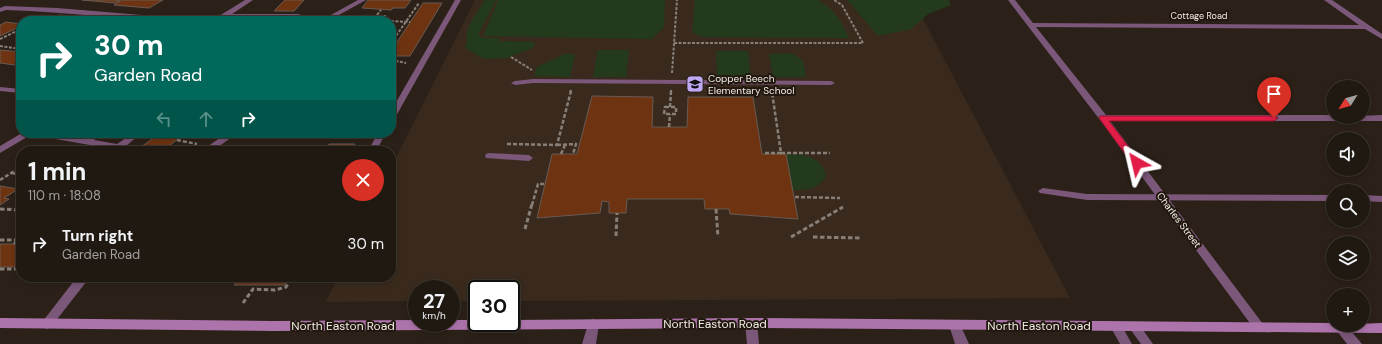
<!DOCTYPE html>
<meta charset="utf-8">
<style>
:root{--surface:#201912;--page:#28221b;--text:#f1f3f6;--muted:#a2a09f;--line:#3d3832}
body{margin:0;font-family:"DM Sans",sans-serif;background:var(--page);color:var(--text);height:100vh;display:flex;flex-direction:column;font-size:15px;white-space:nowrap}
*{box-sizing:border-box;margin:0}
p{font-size:13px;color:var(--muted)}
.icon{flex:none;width:22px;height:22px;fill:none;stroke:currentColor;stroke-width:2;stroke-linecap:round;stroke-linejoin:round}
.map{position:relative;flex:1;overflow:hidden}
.details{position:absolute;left:16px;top:146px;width:380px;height:136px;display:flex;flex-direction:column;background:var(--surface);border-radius:16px;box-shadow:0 2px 6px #0003,0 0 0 1px var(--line)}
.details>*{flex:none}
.guide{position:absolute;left:16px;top:16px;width:380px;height:122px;border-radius:16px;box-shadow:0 2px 6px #0003,0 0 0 1px var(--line);background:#00695c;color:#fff;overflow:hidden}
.needle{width:26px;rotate:233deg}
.fabs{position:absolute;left:1326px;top:80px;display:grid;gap:8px}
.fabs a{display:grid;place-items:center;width:44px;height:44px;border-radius:50%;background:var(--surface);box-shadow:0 2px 6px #0003,0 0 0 1px var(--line);font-size:20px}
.speed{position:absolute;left:408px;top:280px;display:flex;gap:8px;font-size:20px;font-weight:700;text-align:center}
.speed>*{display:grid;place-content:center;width:52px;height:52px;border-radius:50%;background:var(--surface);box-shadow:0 2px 6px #0003,0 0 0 1px var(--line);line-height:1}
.speed small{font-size:10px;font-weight:400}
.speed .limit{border:2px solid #111;border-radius:6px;background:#fff;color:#111}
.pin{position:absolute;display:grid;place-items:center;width:34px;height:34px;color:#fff;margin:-41px -17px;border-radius:50% 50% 50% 0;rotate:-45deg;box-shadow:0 0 4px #0007}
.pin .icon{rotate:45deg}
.me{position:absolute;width:44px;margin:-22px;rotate:323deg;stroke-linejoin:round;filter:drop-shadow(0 0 3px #0008)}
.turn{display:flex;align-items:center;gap:14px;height:84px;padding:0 12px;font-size:18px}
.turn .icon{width:52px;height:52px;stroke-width:2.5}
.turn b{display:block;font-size:28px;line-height:34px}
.lanes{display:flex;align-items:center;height:38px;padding:0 12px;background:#0003;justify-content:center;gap:20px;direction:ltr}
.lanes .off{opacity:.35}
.round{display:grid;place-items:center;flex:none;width:42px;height:42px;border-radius:21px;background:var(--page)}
.summary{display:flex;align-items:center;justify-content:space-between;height:68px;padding:0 12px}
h1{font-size:24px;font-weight:700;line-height:30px}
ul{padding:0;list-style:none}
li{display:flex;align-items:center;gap:12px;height:60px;padding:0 12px}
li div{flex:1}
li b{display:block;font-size:15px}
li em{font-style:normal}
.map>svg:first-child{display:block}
.built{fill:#392a1d}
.green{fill:#233b1c}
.building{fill:#6e3412;stroke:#695a53}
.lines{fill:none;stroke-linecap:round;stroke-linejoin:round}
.path-far2{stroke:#887f78;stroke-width:2;stroke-dasharray:3 1.5;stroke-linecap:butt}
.path-far1{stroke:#887f78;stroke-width:2.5;stroke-dasharray:4 2;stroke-linecap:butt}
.path{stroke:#887f78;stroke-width:3;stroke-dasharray:4.5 2.5;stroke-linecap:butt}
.service{fill:#7b577a;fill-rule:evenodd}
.minor{fill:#7b577a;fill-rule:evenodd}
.secondary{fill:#ad74ac;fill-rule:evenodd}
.route{fill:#e11d48;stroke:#92132f}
.labels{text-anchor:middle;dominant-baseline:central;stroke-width:4;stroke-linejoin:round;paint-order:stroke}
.far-street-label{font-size:9px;fill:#f2ebe5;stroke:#21180f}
.poi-label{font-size:10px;fill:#f2ebe5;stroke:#21180f;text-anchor:start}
.street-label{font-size:10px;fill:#f2ebe5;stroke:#21180f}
.near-street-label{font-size:12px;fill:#f2ebe5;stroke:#21180f}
</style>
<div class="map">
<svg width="1382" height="344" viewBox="0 0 1382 344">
<rect width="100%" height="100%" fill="#2b2118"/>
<path class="built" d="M475 0H913L1070 298 511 301V289H477V301H451V289H417V301L326 302 338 277H391V168Z"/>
<g class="green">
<path d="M485 0H496L478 35 483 38H500L498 41 535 42 533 48 507 58 484 59 465 48C468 41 466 39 467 32 470 21 479 10 485 0Z"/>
<path d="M498 0H665L664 27 652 39 483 36Z"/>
<path d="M695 0H818C836 11 840 19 849 38L701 37 692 32Z"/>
<path d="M847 0H949L951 5 928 14 911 29 878 36Z"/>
<path d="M598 50H629L626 77H593Z"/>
<path d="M716 51H748L751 78H717Z"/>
<path d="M792 53 803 61 806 77H773L769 54Z"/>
<path d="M565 54H575L570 77 534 76 537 67Z"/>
<path d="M786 154C804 154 821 156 826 176 818 189 807 190 793 190Z"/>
</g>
<g class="building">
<path d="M82 0H120L115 3Z"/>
<path d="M122 0H163L149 8 114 5Z"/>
<path d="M285 0H304L294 11H274Z"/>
<path d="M368 0H411L405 8H393L391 10 362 8Z"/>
<path d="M423 3H442L410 56H391V51Z"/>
<path d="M59 15 101 18 96 21H47Z"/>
<path d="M6 22 21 24V26L0 36V25Z"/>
<path d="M0 50 21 52V61L15 65 0 63Z"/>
<path d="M592 96 653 97 652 127H687L688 97H753L762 154H786L798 219 730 214 729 209H705L704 199H627L626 213H609V202L602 201 600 213 537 218 552 154H577Z"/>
<path d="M161 133H186L162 151H135Z"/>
<path d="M329 144H355L350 151H324Z"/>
<path d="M0 186 18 189 4 198 9 199 0 205Z"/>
<rect x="0" y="244" width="21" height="23"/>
<path d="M239 277H289L285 285H234Z"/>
</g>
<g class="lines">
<g class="path-far2">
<path d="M377 15 381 10"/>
<path d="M364 21 368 16H385L382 21"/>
<path d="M391 21 410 22"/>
<path d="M0 39 21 29"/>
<path d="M391 43 419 3"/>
<path d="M674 43H863L842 5 834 0"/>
<path d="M0 46 21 49"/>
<path d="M511 57 532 70"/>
<path d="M391 60 406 63"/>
<path d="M391 70 395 72 394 76"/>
<path d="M672 73 677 0"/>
<path d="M570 92 571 90"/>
<path d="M671 92V90"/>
</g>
<g class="path-far1">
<path d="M665 107H676V114H664Z"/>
<path d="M670 107 671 91"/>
<path d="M669 127 670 114"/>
<path d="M330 133 360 135"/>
<path d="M177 140 197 144"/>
<path d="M507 144 557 145 571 91"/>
<path d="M557 145 576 144 573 154"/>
<path d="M46 151 52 147"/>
<path d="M765 153H781L772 92"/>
<path d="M781 153H830"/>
<path d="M561 154 565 145"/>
<path d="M12 173 21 175"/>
<path d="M0 180 21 167"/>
<path d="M795 197 840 198"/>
<path d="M532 205 538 184H545"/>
</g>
<g class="path">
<path d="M0 209 21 210"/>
<path d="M716 209 718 237"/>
<path d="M525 229 532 204"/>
<path d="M616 236 617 213"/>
<path d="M791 237 843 207"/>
<path d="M813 237 861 238"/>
<path d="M0 240H21"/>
<path d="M14 244 21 237"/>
<path d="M0 269H21"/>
<path d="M243 303 253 289 275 290 286 287 292 277"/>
</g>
<g class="service">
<path d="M358 0H366L328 21H320Z"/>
<path d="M455 0H461L395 118 391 120V111Z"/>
<path d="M5 6 57 8 190 19 193 21C131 21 68 12 6 10L0 12V8Z"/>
<path d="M533 79 831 81 835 83 831 85 533 83 515 85 511 83 515 81Z"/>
<path d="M0 87 21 89V93L0 91Z"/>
<path d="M34 133H53L85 139 93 133H102L94 140 117 144 133 133H142L122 149 119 150 38 136Z"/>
<path d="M378 133H386L376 151H368Z"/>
<path d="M489 153 529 155 533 158 529 161 486 158 485 156 486 154Z"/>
<path d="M1043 188 1087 194 1333 195V201L1087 200 1040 193 1038 191Z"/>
<path d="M1363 195 1382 196V202L1363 201Z"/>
<path d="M751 319 755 320 757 323 759 344H747L745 323 747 320Z"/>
<path d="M1116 322 1120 323 1132 344H1120L1110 326 1112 323Z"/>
<path d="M1134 322 1138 323 1153 344H1141L1128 326 1130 323Z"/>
</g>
<g class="minor">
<path d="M245 0H253L232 14H298L324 21H310L298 18H225L220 21H211Z"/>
<path d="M1008 0H1015L1033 23 1359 25 1324 0H1332L1382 34V39L1365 29 1036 27 1106 115H1333V117L1382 115V121H1110L1263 324 1265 327 1263 330 1259 332 1255 330 1100 120Z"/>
<path d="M22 133H34L0 153V146Z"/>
<path d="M227 133H238L212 151H201Z"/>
<path d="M77 277H90L51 327 47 329 43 327 41 324 43 321Z"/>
<path d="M593 319 597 321 599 324 596 344H582L589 321Z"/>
<path d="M955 320 959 322 969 344H955L949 325 951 322Z"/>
<path d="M1335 325H1346L1362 344H1347L1334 327Z"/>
</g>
<path class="secondary" d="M0 318 273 321 417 320V323H451V320H477V323H511V320L751 318 1333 323V325L1382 323V333L751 328 273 331 0 328Z"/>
</g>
<path class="route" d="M1100 116H1274L1278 118 1274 121H1109L1141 163 1137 166 1133 165 1099 118Z"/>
<defs>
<g id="school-square" transform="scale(0.9)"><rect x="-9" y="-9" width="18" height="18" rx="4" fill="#bea9f5" stroke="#21180f"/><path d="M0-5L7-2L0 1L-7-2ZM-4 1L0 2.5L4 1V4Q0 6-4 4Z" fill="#111"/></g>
</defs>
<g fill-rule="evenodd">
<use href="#school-square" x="695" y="84"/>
</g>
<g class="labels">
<g class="far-street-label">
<text x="1199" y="16">Cottage Road</text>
</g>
<g class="poi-label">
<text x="708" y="78">Copper Beech<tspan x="708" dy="12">Elementary School</tspan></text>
</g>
<g class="street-label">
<text transform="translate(1179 220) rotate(53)">Charles Street</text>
</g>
<g class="near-street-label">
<text x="715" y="324">North Easton Road</text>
<text x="343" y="326">North Easton Road</text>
<text x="1039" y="326">North Easton Road</text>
</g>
</g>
</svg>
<div class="fabs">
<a><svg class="needle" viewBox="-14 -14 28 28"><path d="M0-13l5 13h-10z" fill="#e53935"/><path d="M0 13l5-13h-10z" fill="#a2a09f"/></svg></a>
<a><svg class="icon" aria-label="sound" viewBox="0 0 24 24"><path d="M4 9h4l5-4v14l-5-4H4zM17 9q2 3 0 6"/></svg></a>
<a><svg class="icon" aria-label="search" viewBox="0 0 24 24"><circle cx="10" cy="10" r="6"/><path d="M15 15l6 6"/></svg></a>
<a><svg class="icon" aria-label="layers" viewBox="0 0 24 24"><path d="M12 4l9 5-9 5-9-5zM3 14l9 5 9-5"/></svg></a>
<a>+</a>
</div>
<div class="speed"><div>27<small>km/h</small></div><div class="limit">30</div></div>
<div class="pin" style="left:1274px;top:118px;background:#d93025"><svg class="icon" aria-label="arrive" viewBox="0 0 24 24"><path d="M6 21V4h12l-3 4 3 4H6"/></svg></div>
<svg class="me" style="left:1137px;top:163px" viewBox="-20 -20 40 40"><path d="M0-17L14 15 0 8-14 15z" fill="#e11d48" stroke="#fff" stroke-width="4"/></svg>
<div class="guide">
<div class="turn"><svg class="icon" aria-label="right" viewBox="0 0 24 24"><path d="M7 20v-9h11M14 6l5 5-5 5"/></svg><div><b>30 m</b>Garden Road</div></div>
<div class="lanes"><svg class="icon off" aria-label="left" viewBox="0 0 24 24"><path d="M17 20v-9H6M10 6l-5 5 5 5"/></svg><svg class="icon off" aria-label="ahead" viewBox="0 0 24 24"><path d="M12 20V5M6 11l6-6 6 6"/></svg><svg class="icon" aria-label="right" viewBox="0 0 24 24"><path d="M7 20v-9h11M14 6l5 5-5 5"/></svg></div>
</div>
<section class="details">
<div class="summary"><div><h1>1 min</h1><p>110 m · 18:08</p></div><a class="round" style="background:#d93025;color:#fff"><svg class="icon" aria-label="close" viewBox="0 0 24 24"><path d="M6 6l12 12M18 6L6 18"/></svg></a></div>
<ul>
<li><svg class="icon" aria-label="right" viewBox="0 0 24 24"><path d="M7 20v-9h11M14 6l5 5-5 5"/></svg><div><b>Turn right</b><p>Garden Road</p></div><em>30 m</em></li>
</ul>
</section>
</div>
